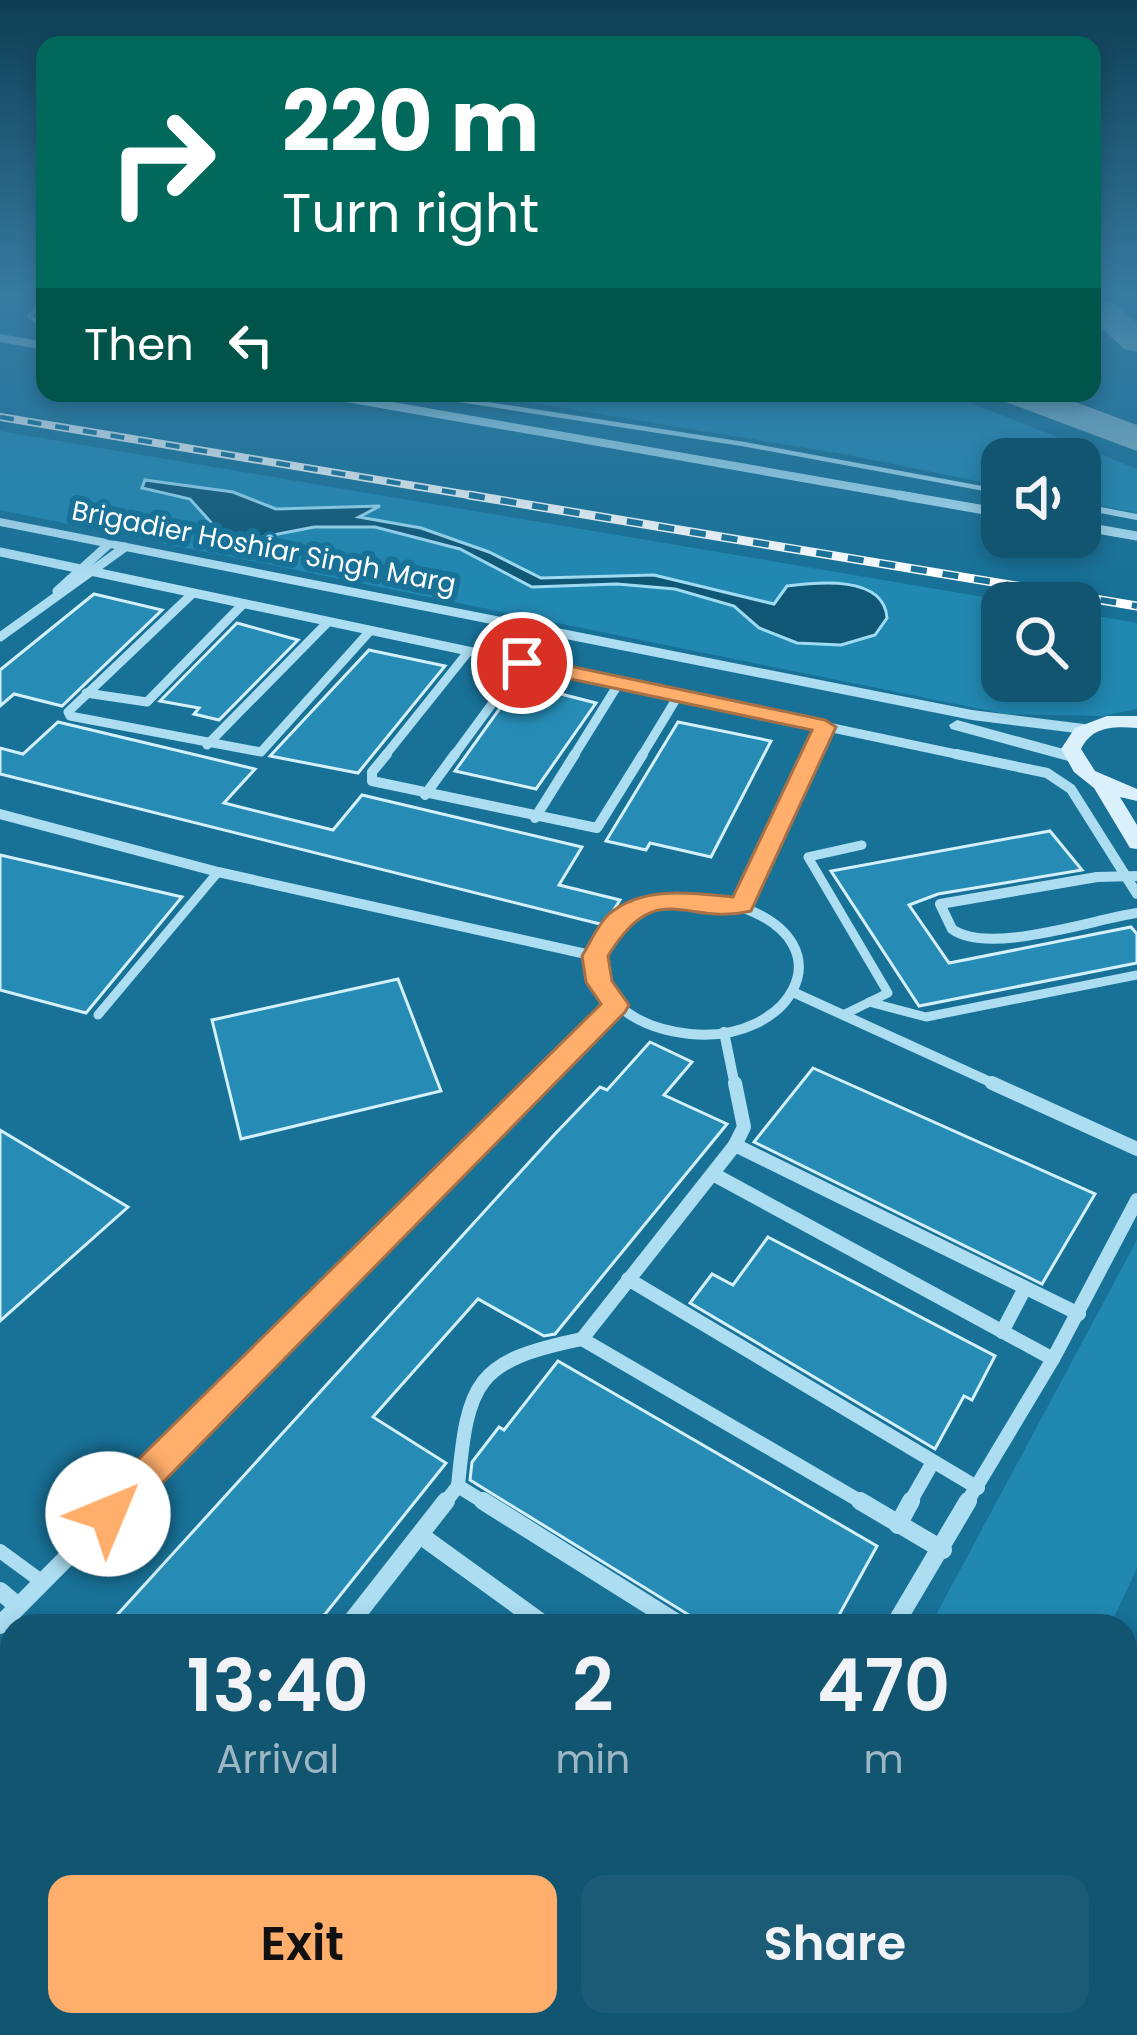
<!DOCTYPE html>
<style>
:root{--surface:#125571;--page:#1b5b76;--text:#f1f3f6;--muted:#9cb7c3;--accent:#ffae6c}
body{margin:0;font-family:Poppins,sans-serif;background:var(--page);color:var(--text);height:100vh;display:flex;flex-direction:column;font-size:45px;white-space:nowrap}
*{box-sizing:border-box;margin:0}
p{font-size:39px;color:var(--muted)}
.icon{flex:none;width:66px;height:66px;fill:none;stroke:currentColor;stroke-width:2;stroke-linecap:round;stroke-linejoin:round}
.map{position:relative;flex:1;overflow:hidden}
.side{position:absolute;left:0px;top:1614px;width:1137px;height:423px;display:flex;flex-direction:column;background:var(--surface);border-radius:36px 36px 0 0;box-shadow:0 6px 18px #0003}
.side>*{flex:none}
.hud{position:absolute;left:36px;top:36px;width:1065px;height:366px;border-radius:24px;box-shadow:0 6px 18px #0003;background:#00695c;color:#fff;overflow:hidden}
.controls{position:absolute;left:981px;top:438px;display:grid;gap:24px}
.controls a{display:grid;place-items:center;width:120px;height:120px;border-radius:24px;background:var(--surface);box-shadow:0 6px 18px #0003;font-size:60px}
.pin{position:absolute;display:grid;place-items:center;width:102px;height:102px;color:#fff;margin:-51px;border:6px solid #fff;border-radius:50%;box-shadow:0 3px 12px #0007}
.me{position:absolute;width:132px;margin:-66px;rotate:45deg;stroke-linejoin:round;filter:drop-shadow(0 0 9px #0008)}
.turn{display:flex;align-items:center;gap:42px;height:252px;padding:0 48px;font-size:54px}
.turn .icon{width:156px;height:156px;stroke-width:2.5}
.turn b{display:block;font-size:84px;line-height:102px}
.then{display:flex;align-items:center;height:114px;padding:0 48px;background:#0003;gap:24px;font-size:45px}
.eta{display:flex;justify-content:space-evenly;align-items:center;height:204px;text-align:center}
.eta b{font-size:72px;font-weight:600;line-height:84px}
.cta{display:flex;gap:24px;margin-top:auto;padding:24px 48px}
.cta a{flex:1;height:138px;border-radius:24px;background:var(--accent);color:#111;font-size:48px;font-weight:600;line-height:138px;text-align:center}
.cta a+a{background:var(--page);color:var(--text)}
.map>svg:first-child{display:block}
.green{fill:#2188b1}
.water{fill:#105675;stroke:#9fdcf3;stroke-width:3}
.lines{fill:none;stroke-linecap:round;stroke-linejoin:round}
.taxiway{fill:#8cb8cb;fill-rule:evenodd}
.building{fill:#278cb5;stroke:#d3f0fc;stroke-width:3}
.service-far3{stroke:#acddf1;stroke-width:4.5}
.service-far2{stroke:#acddf1;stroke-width:6}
.service-far1{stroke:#acddf1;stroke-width:9}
.service{stroke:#acddf1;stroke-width:14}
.minor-far4{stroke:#acddf1;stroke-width:8}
.minor-far3{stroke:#acddf1;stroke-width:9}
.minor-far2{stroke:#acddf1;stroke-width:10}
.minor-far1{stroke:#acddf1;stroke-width:14}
.minor{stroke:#acddf1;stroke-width:18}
.tertiary{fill:#acddf1;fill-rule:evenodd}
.secondary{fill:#daf1fc;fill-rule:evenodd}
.rail-far1-casing{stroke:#fff;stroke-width:8}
.rail-casing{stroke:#fff;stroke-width:9}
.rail-far1{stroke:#187197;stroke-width:4.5;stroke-dasharray:14;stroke-linecap:butt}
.rail{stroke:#187197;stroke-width:6;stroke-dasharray:16;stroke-linecap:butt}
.route{fill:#ffae6c;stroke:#a67146;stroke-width:3}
.labels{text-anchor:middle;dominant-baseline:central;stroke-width:12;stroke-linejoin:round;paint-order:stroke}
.far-street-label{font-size:27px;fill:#fff;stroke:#187197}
</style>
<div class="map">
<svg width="1137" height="2035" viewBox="0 0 1137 2035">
<rect width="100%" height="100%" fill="#187197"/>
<g class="green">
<path d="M473 393H946L1137 469V513L1080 501V459H1002V486L848 455Z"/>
<path d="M0 431 1020 603H1002V681H1080V613L1137 623V709L1103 716 1005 714 0 510Z"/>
<path d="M1137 1240V1568L1110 1626H930Z"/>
<path d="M716 2025H924L919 2035H711Z"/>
</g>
<path class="water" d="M145 480 233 492 276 509 380 506 359 517 421 528 489 552 541 578 654 575 774 604 787 586C818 582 884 575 887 618L875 635 841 645 797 643 759 628 734 606 675 589 617 584 532 587 460 549 375 527H314L237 542 224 537 190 499 142 488Z"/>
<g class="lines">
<g class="taxiway">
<path d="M1103 301 1115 304 1137 323V352L1124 349 1092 319V303Z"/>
<path d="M997 393H1051L1137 425V451L1003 401Z"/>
</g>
</g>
<g class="building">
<path d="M94 594 162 610 62 706 14 694 0 706V670Z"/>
<path d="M237 623 298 640 219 720 194 714 199 708 160 701Z"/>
<path d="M369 650 445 666 358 773 270 756Z"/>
<path d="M518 683 596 703 536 789 455 771Z"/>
<path d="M58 722 255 769 224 803 333 830 362 795 582 847 559 885 620 900 604 925 0 774V748L23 754Z"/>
<path d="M678 722 771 741 711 857 650 843 646 850 606 841Z"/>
<path d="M1050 831 1082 870 938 894 909 905 949 963 1131 927 1137 934V963L919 1006 831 871Z"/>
<path d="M0 855 182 897 86 1013 0 990Z"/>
<path d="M398 979 441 1091 241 1139 212 1020Z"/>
<path d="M650 1042 692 1062 664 1095 727 1124 555 1334 544 1336 478 1299 373 1417 446 1463 326 1613 312 1626H107L554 1135 600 1087 607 1090Z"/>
<path d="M813 1068 1095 1194 1042 1284 754 1142Z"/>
<path d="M0 1130 128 1207 0 1321Z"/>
<path d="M768 1237 995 1356 972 1400 964 1396 935 1449 690 1303 712 1274 733 1285Z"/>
<path d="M558 1361 877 1546 833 1626H696L689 1615 470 1480 472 1462 499 1427 504 1430Z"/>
</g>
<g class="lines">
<g class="service-far3">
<path d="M45 302 29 316 45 327"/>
<path d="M416 393 743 444 1002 492"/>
</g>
<path class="service-far2" d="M1080 506 1137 517"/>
<g class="service-far1">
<path d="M869 1002 926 1017 1137 975"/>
<path d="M98 1015 218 872"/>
<path d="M843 1015 888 993 808 857 862 845"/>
</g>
<path class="service" d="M0 1551 41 1581"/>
<g class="minor-far4">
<path d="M0 338 45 346"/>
<path d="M318 393 917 498"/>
</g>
<g class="minor-far3">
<path d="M899 495 1002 513"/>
<path d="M1080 526 1137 536"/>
<path d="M0 552 970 757"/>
<path d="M57 591 109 544"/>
<path d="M192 594 68 712 70 716 261 752 370 631"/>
<path d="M0 637 125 547"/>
<path d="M86 693 147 702 243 604"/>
<path d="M207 745 328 622"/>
<path d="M384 757 468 652"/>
<path d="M453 757 522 663"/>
<path d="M573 757 619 683"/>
<path d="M641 757 678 696"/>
<path d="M811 757 825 727"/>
</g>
<g class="minor-far2">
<path d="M387 754 372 772V781L597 828 643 754"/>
<path d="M956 754 1047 773 1071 789 1137 894"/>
<path d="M425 795 455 754"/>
<path d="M0 814 218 872 595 956"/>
<path d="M535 818 575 754"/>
<path d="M1137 876 1097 877 940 904 952 929C988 956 1094 919 1137 913"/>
<path d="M677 899C699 900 721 899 741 907 849 945 790 1044 690 1034 663 1031 634 1022 615 1002 560 946 627 913 677 899Z"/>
<path d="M742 906 813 754"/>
<path d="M795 993 999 1086"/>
<path d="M724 1032 735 1086"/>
<path d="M536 1086 616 1005"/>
</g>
<g class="minor-far1">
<path d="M735 1083 744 1127 735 1145"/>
<path d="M992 1083 1137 1149"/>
<path d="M713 1174 1053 1359"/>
<path d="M628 1279 978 1488"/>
<path d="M1002 1332 1025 1288"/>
<path d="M458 1486C468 1381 475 1361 582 1339"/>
<path d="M120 1504 539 1083"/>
<path d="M444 1504 458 1486 487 1504"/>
<path d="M865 1504 582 1339 735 1145 1079 1314"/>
<path d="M909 1504 933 1462"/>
<path d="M966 1504 1053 1359 1137 1200"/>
</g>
<g class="minor">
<path d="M483 1501 682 1626"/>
<path d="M860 1501 943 1550"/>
<path d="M898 1525 911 1501"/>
<path d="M420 1535 546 1626"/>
<path d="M0 1591 18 1606"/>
<path d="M0 1625 123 1501"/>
<path d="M348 1626 446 1501"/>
<path d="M894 1626 968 1501"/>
<path d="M0 1811 12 1812"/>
<path d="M516 2025 527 2035"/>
<path d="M601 2035 607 2025"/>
<path d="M650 2035 656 2025"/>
</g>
<g class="tertiary">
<path d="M0 518 972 710 1084 724 1092 729 1084 734 972 720 0 526Z"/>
<path d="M957 720 1078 753 1081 757 1072 762 951 729 949 725Z"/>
<path d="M1137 1667V1719L1125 1726V1674Z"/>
<path d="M969 2025H1005L1001 2035H965Z"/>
</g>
<g class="secondary">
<path d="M1107 716H1137V728C1114 726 1092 726 1081 749L1095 771 1137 789V801L1120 797 1137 825V849L1130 848 1094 788 1074 772 1061 749 1075 728Z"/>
<path d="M1125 1729 1137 1734V1773L1125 1768Z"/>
<path d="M1137 1832V1895L1125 1900V1837Z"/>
<path d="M1046 2025H1086L1082 2035H1042Z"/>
</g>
<g class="rail-far1-casing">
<path id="rail-far1" d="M0 417 487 498"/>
</g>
<g class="rail-casing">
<path id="rail" d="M469 495 1137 606"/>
</g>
<use href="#rail-far1" class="rail-far1"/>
<use href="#rail" class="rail"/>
</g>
<linearGradient id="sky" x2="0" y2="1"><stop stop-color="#0d3e53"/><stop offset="0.51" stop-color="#377ba1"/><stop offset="1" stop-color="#377ba1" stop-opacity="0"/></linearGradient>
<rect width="1137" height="578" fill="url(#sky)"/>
<path class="route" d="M522 656 825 720 836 727 751 911C686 927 657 875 608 956L612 981 629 1005 625 1012 121 1525 108 1530 95 1525 90 1514 95 1502 601 1004 586 982 582 956C590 943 598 924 609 914 643 885 693 893 733 897L812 730 514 667V658Z"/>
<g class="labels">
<g class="far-street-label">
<text transform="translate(264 547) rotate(11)">Brigadier Hoshiar Singh Marg</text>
</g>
</g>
</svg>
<div class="controls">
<a><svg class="icon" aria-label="sound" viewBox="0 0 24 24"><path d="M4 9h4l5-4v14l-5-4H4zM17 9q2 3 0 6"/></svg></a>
<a><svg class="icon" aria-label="search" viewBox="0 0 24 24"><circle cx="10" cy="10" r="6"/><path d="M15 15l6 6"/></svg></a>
</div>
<div class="pin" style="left:522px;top:663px;background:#d93025"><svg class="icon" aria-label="arrive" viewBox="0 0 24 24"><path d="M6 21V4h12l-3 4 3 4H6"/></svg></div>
<svg class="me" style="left:108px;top:1514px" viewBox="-20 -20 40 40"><circle r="19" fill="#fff"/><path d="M0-13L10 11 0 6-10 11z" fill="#ffae6c"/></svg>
<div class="hud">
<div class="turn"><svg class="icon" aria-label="right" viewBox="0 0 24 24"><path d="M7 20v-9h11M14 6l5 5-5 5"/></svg><div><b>220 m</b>Turn right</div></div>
<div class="then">Then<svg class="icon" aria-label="left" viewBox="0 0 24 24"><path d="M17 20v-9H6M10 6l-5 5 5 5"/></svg></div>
</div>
<section class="side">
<div class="eta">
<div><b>13:40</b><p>Arrival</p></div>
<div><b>2</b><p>min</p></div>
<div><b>470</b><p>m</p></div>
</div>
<div class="cta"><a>Exit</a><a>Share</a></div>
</section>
</div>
